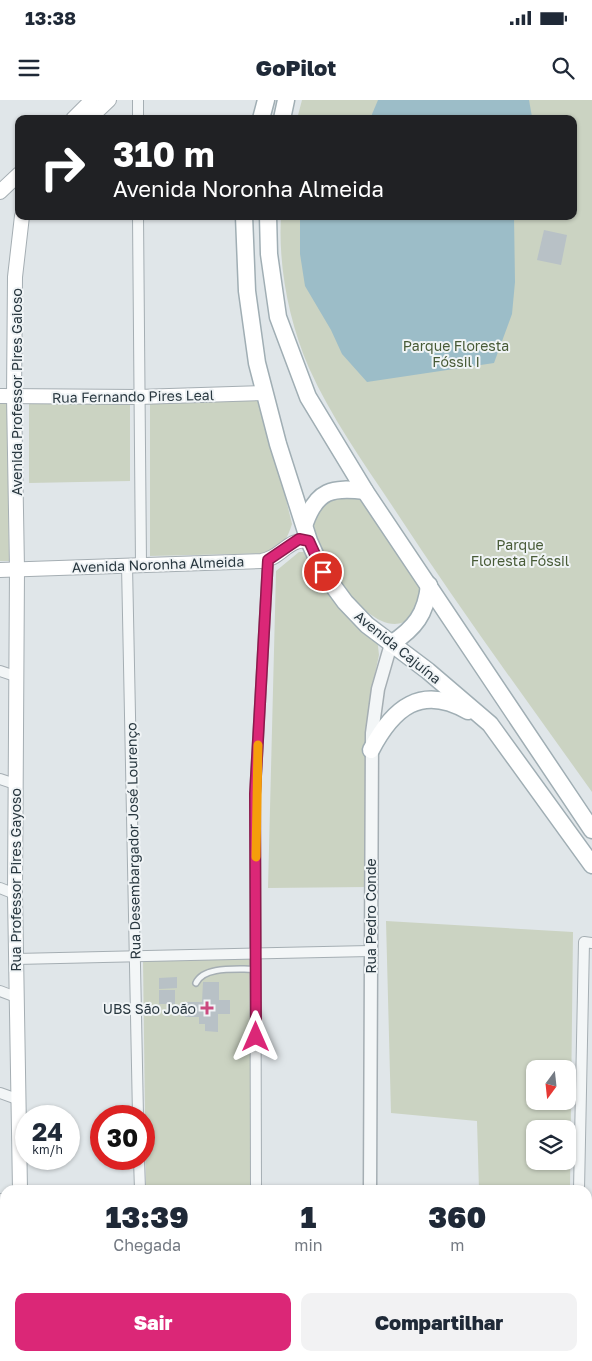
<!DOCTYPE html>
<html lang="pt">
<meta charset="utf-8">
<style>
:root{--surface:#fff;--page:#f2f2f3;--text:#1f2937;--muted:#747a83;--accent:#db2777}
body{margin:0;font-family:"Golos Text",sans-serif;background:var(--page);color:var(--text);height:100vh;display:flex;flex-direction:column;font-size:19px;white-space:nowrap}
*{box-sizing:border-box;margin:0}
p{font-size:16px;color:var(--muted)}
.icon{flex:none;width:28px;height:28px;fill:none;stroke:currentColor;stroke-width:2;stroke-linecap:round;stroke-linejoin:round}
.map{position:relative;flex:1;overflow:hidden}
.side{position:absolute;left:0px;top:1085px;width:592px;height:176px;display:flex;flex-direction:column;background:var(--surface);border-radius:15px 15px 0 0;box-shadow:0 1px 4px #0004}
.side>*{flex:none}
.top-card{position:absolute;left:15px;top:15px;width:562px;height:105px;border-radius:10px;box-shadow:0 1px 4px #0004;background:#202124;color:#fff;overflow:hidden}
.needle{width:32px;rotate:195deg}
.tools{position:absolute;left:526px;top:960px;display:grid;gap:10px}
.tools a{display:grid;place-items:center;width:50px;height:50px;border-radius:10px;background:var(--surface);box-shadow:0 1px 4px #0004;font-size:25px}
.speed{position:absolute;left:15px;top:1005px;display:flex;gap:10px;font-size:25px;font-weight:700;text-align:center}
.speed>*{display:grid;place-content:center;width:65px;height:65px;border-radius:50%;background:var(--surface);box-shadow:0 1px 4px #0004;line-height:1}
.speed small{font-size:12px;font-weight:400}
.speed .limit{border:8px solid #d22;background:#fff;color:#111}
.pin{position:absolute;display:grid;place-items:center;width:42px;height:42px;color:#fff;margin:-21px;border:2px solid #fff;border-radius:50%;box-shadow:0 1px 5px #0007}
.me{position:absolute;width:55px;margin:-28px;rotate:0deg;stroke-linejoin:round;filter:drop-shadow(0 0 4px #0008)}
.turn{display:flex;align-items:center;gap:18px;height:105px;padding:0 15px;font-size:22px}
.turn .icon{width:65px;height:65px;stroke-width:2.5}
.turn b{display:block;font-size:35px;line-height:42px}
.eta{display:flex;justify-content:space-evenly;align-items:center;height:85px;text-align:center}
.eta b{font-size:30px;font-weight:800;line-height:35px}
.button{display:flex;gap:10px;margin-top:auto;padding:10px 15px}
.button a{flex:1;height:58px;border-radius:10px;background:var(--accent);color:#fff;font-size:20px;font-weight:800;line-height:58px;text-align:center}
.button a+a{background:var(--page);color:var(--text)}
.status{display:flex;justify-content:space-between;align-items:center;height:35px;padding:0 25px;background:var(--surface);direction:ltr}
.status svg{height:14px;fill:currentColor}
header{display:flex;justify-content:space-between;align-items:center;height:65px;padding:0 15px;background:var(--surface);font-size:22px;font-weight:800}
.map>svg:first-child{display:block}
.green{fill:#cbd3c2;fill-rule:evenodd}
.water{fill:#9cbdc8}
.building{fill:#b8c1c6}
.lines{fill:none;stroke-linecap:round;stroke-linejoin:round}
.service-casing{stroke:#a5aeb3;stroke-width:8}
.minor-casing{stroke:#a5aeb3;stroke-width:12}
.tertiary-casing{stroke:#a5aeb3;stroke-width:15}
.secondary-casing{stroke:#a5aeb3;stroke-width:16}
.primary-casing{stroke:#a0aeb4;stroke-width:19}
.service{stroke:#f3f6f7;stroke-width:5}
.minor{stroke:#f3f6f7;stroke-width:10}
.tertiary{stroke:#f3f6f7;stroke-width:12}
.secondary{stroke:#fff;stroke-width:14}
.primary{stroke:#fff;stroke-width:16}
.route-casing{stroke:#8e194d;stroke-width:12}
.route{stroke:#db2777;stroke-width:9}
.slow{stroke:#f59e0b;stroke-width:9}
.poi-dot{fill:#cb497f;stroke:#f0f4f6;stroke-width:2}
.labels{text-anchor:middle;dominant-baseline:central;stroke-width:4;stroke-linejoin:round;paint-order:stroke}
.park-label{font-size:14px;fill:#485b37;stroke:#f0f4f6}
.street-label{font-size:14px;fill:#293840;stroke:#f0f4f6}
.poi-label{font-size:14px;fill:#293840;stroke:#f0f4f6;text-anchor:end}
</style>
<div class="status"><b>13:38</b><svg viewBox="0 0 49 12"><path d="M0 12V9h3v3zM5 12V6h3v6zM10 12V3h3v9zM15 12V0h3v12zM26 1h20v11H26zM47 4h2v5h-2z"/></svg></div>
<header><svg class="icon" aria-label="menu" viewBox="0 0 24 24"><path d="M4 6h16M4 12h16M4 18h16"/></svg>GoPilot<svg class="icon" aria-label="search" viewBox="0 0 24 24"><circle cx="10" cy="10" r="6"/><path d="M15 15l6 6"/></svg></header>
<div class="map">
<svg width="592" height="1261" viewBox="0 0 592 1261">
<rect width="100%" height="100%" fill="#e0e6e9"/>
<g class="green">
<path d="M302 0H592V692C525 598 456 504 393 407 363 362 331 317 309 268 289 222 278 166 281 116H574V19H297Z"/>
<path d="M150 300 262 301 292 424C288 436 284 446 273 453L150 456Z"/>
<path d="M29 301H130V381L29 383Z"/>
<path d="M0 302H7L9 461H0Z"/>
<path d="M332 396 361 397 424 489C420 497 417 511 411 517 377 551 311 451 314 420 315 411 326 402 332 396Z"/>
<path d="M299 452H305L377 537 379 555 371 593 367 787 268 788 276 471Z"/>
<path d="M386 821 573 832 570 1090H479L477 1021 391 1013ZM535 969H568V1001H535ZM535 1029H568V1061H535Z"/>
<path d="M253 859V1090H146L143 860Z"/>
</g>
<g class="water">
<path d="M378 0H529L532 17V19H370Z"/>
<path d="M300 116H514L515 182 512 214 494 263 367 282 342 254 331 230 305 186 300 154Z"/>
</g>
<g class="building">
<path d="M544 130 567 135 561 165 537 160Z"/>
<path d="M177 877V888L159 889V878Z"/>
<path d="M203 882H219V900H230V914H218V932L205 931V924H199V917H185V902H202Z"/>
<rect x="159" y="890" width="16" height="14"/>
</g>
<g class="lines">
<g class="service-casing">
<path id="service" d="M196 883C204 865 240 870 256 869"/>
</g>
<g class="minor-casing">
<g id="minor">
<path d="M138 0V19"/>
<path d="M138 116 141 465"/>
<path d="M127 465 138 1016"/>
<path d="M0 571 15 576"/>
<path d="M0 679 15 684"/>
<path d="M0 788 15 794"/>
<path d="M16 859 370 851"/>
<path d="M0 891 16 897"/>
<path d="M0 993 17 999"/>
<path d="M139 1059 140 1090"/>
<path d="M256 1090 255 694 268 460"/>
<path d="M579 1090 584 842 592 843"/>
<path d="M0 1099 5 1101"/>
<path d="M588 1115H592"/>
<path d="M0 1211 5 1213"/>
<path d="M141 1256V1261"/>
<path d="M256 1261V1256"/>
<path d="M573 1261V1256"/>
</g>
</g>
<g class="tertiary-casing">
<g id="tertiary">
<path d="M370 1090 372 633 378 589 391 544"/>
<path d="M588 1256H592"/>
<path d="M367 1261 368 1256"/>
</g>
</g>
<g class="secondary-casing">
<g id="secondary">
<path d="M73 19 92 0"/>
<path d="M89 19 109 0"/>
<path d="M0 92 19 74"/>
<path d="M0 296 138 297 265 293"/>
<path d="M0 470 261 461C281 459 288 437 309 441"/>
<path d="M20 1090 15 794 17 469 14 296 15 177 22 116"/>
<path d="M18 1261V1256"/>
</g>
</g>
<g class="primary-casing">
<g id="primary">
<path d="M261 19 266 0"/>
<path d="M282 19 286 0"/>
<path d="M244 116 247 191 257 263 278 344 309 441 323 472 345 502 367 525 428 571 490 624 592 765"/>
<path d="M268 116 269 154 278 217 308 297 365 391 592 730"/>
<path d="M305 423C317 390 332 387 365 391"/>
<path d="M391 544C415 528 426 514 429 485"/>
<path d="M371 650C393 608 421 584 468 611"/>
</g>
</g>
<use href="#service" class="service"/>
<use href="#minor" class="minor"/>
<use href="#tertiary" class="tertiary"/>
<use href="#secondary" class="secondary"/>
<use href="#primary" class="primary"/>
</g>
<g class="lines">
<g class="route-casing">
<path id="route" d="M256 937 255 694 268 460 299 439 309 441 323 472"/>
</g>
<use href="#route" class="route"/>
<path class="slow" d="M256 757 258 645"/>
</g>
<path class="poi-dot" d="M204.5 900.5h5v5h5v5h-5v5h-5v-5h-5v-5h5z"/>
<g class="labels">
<g class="park-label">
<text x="456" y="245">Parque Floresta<tspan x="456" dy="16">Fóssil I</tspan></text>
<text x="520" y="444">Parque<tspan x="520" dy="16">Floresta Fóssil</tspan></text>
</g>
<g class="street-label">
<text transform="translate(16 292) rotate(-90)">Avenida Professor Pires Gaioso</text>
<text transform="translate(133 296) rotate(-1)">Rua Fernando Pires Leal</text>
<text transform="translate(158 464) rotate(-2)">Avenida Noronha Almeida</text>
<text transform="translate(398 547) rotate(39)">Avenida Cajuína</text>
<text transform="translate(133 741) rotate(-91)">Rua Desembargador José Lourenço</text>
<text transform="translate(15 780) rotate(-90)">Rua Professor Pires Gayoso</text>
<text transform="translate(370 816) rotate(-90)">Rua Pedro Conde</text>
</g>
<g class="poi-label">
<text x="196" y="908">UBS São João</text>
</g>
</g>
</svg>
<div class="tools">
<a><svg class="needle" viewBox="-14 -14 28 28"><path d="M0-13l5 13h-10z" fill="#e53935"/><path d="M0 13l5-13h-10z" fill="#747a83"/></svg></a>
<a><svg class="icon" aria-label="layers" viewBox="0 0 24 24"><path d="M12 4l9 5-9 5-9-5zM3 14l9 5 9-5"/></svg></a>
</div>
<div class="speed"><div>24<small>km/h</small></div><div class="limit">30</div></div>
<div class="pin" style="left:323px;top:472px;background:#d93025"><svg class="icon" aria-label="arrive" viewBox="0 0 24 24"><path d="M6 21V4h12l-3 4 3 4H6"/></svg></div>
<svg class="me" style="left:256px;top:937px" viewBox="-20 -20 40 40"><path d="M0-17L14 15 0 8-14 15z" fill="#db2777" stroke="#fff" stroke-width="4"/></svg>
<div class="top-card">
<div class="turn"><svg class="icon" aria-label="right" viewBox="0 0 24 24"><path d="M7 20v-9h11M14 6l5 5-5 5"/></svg><div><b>310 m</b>Avenida Noronha Almeida</div></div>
</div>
<section class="side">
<div class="eta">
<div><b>13:39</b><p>Chegada</p></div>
<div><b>1</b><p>min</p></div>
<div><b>360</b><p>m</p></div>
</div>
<div class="button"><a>Sair</a><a>Compartilhar</a></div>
</section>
</div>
